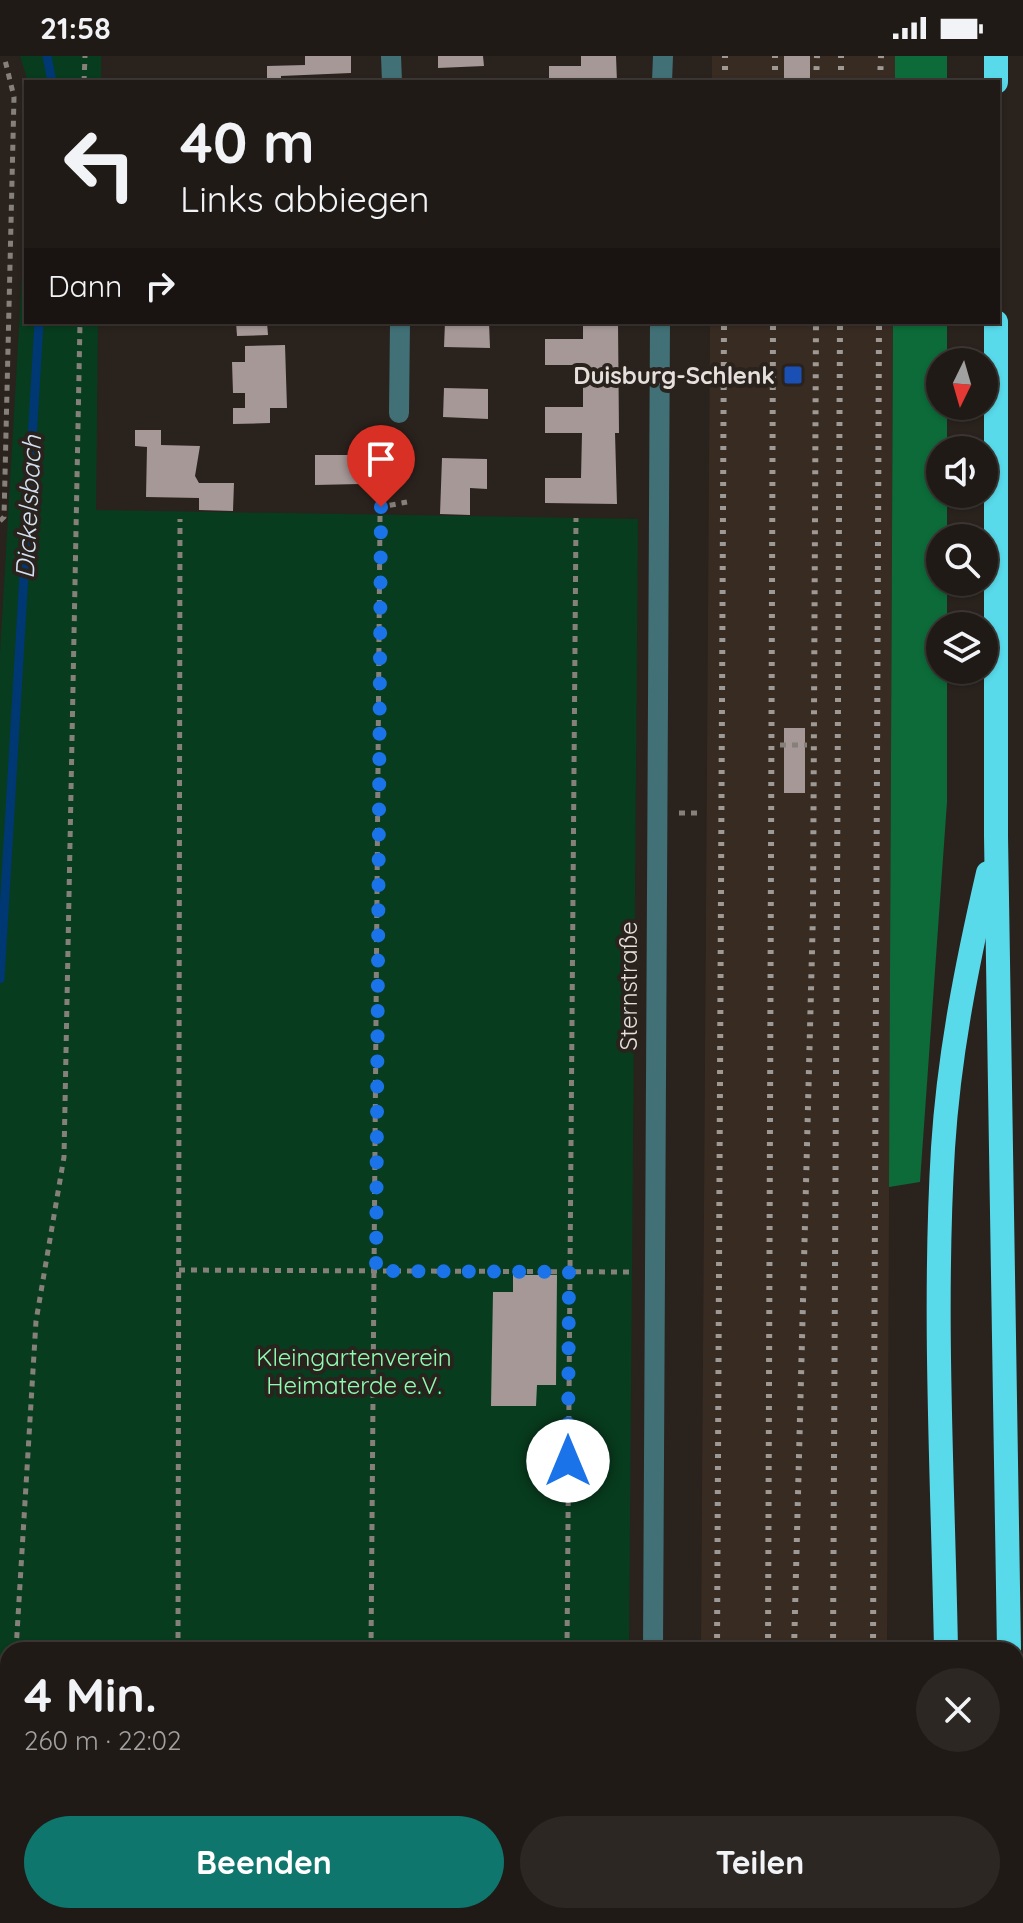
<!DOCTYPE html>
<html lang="de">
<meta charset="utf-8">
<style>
:root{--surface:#201a16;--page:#2d2723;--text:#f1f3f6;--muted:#a2a1a1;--line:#3d3835;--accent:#0f766e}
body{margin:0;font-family:Quicksand,sans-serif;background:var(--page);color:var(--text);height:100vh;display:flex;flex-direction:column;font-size:30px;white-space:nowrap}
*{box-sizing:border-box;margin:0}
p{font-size:26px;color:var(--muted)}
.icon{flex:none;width:44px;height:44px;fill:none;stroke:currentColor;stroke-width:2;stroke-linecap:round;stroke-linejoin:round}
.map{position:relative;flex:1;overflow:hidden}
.side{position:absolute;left:0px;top:1586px;width:1024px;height:282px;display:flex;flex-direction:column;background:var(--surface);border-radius:24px 24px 0 0;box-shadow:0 2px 6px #0004,0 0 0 2px var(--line)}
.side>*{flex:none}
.banner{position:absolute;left:24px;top:24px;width:976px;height:244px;border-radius:0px;box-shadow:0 2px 6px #0004,0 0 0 2px var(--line);background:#201a16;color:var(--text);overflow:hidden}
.needle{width:52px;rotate:185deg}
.tools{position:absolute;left:926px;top:292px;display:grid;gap:16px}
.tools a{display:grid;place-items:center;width:72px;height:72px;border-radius:50%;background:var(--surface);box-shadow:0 2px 6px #0004,0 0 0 2px var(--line);font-size:40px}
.pin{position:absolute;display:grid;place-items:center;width:68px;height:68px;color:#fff;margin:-82px -34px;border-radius:50% 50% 50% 0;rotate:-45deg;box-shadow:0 0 8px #0007}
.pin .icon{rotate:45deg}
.me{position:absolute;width:88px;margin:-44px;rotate:0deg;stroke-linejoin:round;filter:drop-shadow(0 0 6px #0008)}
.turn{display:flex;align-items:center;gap:28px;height:168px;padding:0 24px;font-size:36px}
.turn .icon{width:104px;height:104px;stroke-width:2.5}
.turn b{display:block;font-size:56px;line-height:68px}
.then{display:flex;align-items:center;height:76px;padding:0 24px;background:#0003;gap:16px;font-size:30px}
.round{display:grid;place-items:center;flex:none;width:84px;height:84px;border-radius:42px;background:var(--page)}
.head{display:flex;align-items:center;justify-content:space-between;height:136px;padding:0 24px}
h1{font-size:48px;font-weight:700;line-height:60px}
.action{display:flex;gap:16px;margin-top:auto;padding:16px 24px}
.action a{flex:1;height:92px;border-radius:48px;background:var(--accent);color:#fff;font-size:32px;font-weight:700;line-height:92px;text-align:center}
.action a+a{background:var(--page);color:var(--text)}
.status{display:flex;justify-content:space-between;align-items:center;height:56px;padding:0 40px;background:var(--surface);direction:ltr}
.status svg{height:22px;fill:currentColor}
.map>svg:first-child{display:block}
.built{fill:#382b22}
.green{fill:#083c1e}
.forest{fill:#0c6b39}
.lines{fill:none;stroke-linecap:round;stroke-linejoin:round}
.stream{stroke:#003873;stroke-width:9}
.building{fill:#a59897}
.path{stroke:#86807b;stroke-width:5;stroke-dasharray:6 6;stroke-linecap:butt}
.minor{stroke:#417076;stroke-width:20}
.highway{stroke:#58daeb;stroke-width:24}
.rail{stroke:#9f9995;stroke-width:6;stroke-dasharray:4 8;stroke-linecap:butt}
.route{stroke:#1a73e8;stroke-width:14;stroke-dasharray:0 25.2}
.transit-dot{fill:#1a4fb4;stroke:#2a221d;stroke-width:3}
.labels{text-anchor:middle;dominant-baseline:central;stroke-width:8;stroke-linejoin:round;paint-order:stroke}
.poi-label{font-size:24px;font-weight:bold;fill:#e5e0dc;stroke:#2a221d;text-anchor:end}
.street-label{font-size:24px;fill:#e5e0dc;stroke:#2a221d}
.park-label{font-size:24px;fill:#8efcb2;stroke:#2a221d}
.water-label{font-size:26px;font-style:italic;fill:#d4e2f4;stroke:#2a221d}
</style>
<div class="status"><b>21:58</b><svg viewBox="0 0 49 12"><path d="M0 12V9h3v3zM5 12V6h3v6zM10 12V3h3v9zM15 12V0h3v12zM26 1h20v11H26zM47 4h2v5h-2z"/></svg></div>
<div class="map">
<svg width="1023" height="1867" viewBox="0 0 1023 1867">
<rect width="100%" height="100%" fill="#2a221d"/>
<g class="built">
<rect x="712" y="0" width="183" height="26"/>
<path d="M710 266H893L887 1594H701Z"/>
<rect x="700" y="1860" width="187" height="7"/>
</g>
<g class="green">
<path d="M20 0H101V26H28Z"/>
<path d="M26 151V266H98L96 454 638 463 629 1594H8V1860H594L591 1867H0V598Z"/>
</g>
<g class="forest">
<rect x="895" y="0" width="52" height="26"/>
<path d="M893 266H947V306H940V350H947V394H940V438H947V482H940V526H947V570H940V614H947V746L920 1126 889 1131Z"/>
</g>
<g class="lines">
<g class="stream">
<path d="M47 0 52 26"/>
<path d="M0 923 39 266"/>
</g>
</g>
<g class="building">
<path d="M305 0H351V17L281 20V26H267V10L305 9Z"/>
<path d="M438 0H483L484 10 438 12Z"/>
<path d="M581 0H616L617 26H549V10H581Z"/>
<rect x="784" y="0" width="26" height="26"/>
<path d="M236 266H267L268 279 237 280Z"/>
<path d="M445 266H489L490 292 444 291Z"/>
<path d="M583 266H618L619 377H615L617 448 545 447V422H581L582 377H545V351H583V309H545V283H583Z"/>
<path d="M285 289 287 352H270V367L233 368V352H245V337H233L232 306H245V290Z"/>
<path d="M444 332 488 333V363L443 361Z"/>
<path d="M135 374H161V389L200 390 195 420 199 427H234L233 455 199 454V442L146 441 147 391 135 390Z"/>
<path d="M315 399H360V428L315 429Z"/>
<path d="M442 402 487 403V433L470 432V459L440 458Z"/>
<rect x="784" y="672" width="21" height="65"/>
<path d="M513 1219H557L556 1329H537L536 1350H491L493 1236H513Z"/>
</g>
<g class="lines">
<g class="path">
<path d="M84 26 85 0"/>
<path d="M0 465 4 461 14 41 4 0"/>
<path d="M780 689H807"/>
<path d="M679 757H701"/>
<path d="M179 1214 632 1216"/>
<path d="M16 1594 36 1265 64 1101 80 266"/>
<path d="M178 1594 180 463"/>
<path d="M371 1594 380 458 381 451 407 446"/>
<path d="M567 1594 576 462"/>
<path d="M566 1860 567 1867"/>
<path d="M0 1867 8 1735"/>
<path d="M90 1867V1860"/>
<path d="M177 1867V1860"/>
<path d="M367 1867V1860"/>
</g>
<g class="minor">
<path d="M391 0 392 26"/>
<path d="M662 26 663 0"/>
<path d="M399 357 400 266"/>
<path d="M653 1594 660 266"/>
<path d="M628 1867 629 1860"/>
</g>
<g class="highway">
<path d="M996 0V26"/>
<path d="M996 266V780L1009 1594"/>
<path d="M946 1594C943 1427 933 1258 943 1092 949 998 967 908 988 817"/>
<path d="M950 1860 951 1867"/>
<path d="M1013 1860V1867"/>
</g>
<g class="rail">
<path d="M725 26V0"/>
<path d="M775 26V0"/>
<path d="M816 26 817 0"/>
<path d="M841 26V0"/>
<path d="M880 26 881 0"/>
<path d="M717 1594 724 266"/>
<path d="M768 1594 773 266"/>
<path d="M794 1594 813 856 816 266"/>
<path d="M833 1594 840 266"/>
<path d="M873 1594 879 266"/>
<path d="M716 1867V1860"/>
<path d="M767 1867V1860"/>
<path d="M788 1867V1860"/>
<path d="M832 1867V1860"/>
<path d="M871 1867V1860"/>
</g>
</g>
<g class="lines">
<path class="route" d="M381 451 376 1215 569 1216 568 1405"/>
</g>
<rect class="transit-dot" x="783" y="309" width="20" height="20" rx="4"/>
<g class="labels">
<g class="poi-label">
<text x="775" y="319">Duisburg-Schlenk</text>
</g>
<g class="street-label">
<text transform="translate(628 930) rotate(-90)">Sternstraße</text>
</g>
<g class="park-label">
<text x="354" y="1301">Kleingartenverein<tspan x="354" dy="28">Heimaterde e.V.</tspan></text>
</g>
<g class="water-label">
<text transform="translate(28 451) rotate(-87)">Dickelsbach</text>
</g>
</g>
</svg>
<div class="tools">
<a><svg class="needle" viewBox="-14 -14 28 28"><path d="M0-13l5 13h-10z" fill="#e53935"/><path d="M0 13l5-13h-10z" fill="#a2a1a1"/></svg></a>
<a><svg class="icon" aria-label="sound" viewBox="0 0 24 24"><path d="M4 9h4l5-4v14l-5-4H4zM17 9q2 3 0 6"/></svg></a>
<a><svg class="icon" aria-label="search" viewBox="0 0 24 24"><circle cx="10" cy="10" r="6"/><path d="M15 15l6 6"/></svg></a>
<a><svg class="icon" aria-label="layers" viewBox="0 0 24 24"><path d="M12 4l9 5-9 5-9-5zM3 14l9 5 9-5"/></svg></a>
</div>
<div class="pin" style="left:381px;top:451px;background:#d93025"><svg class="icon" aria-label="arrive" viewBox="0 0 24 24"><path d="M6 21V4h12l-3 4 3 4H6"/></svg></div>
<svg class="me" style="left:568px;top:1405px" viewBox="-20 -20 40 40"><circle r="19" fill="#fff"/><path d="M0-13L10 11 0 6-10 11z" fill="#1a73e8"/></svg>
<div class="banner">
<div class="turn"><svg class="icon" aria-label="left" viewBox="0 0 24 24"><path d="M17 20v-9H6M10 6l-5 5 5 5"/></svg><div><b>40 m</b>Links abbiegen</div></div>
<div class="then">Dann<svg class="icon" aria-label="right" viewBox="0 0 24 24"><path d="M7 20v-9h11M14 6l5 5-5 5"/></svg></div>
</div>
<section class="side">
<div class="head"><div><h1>4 Min.</h1><p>260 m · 22:02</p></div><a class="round"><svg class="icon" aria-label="close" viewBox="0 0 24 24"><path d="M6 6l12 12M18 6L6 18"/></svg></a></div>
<div class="action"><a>Beenden</a><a>Teilen</a></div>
</section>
</div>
